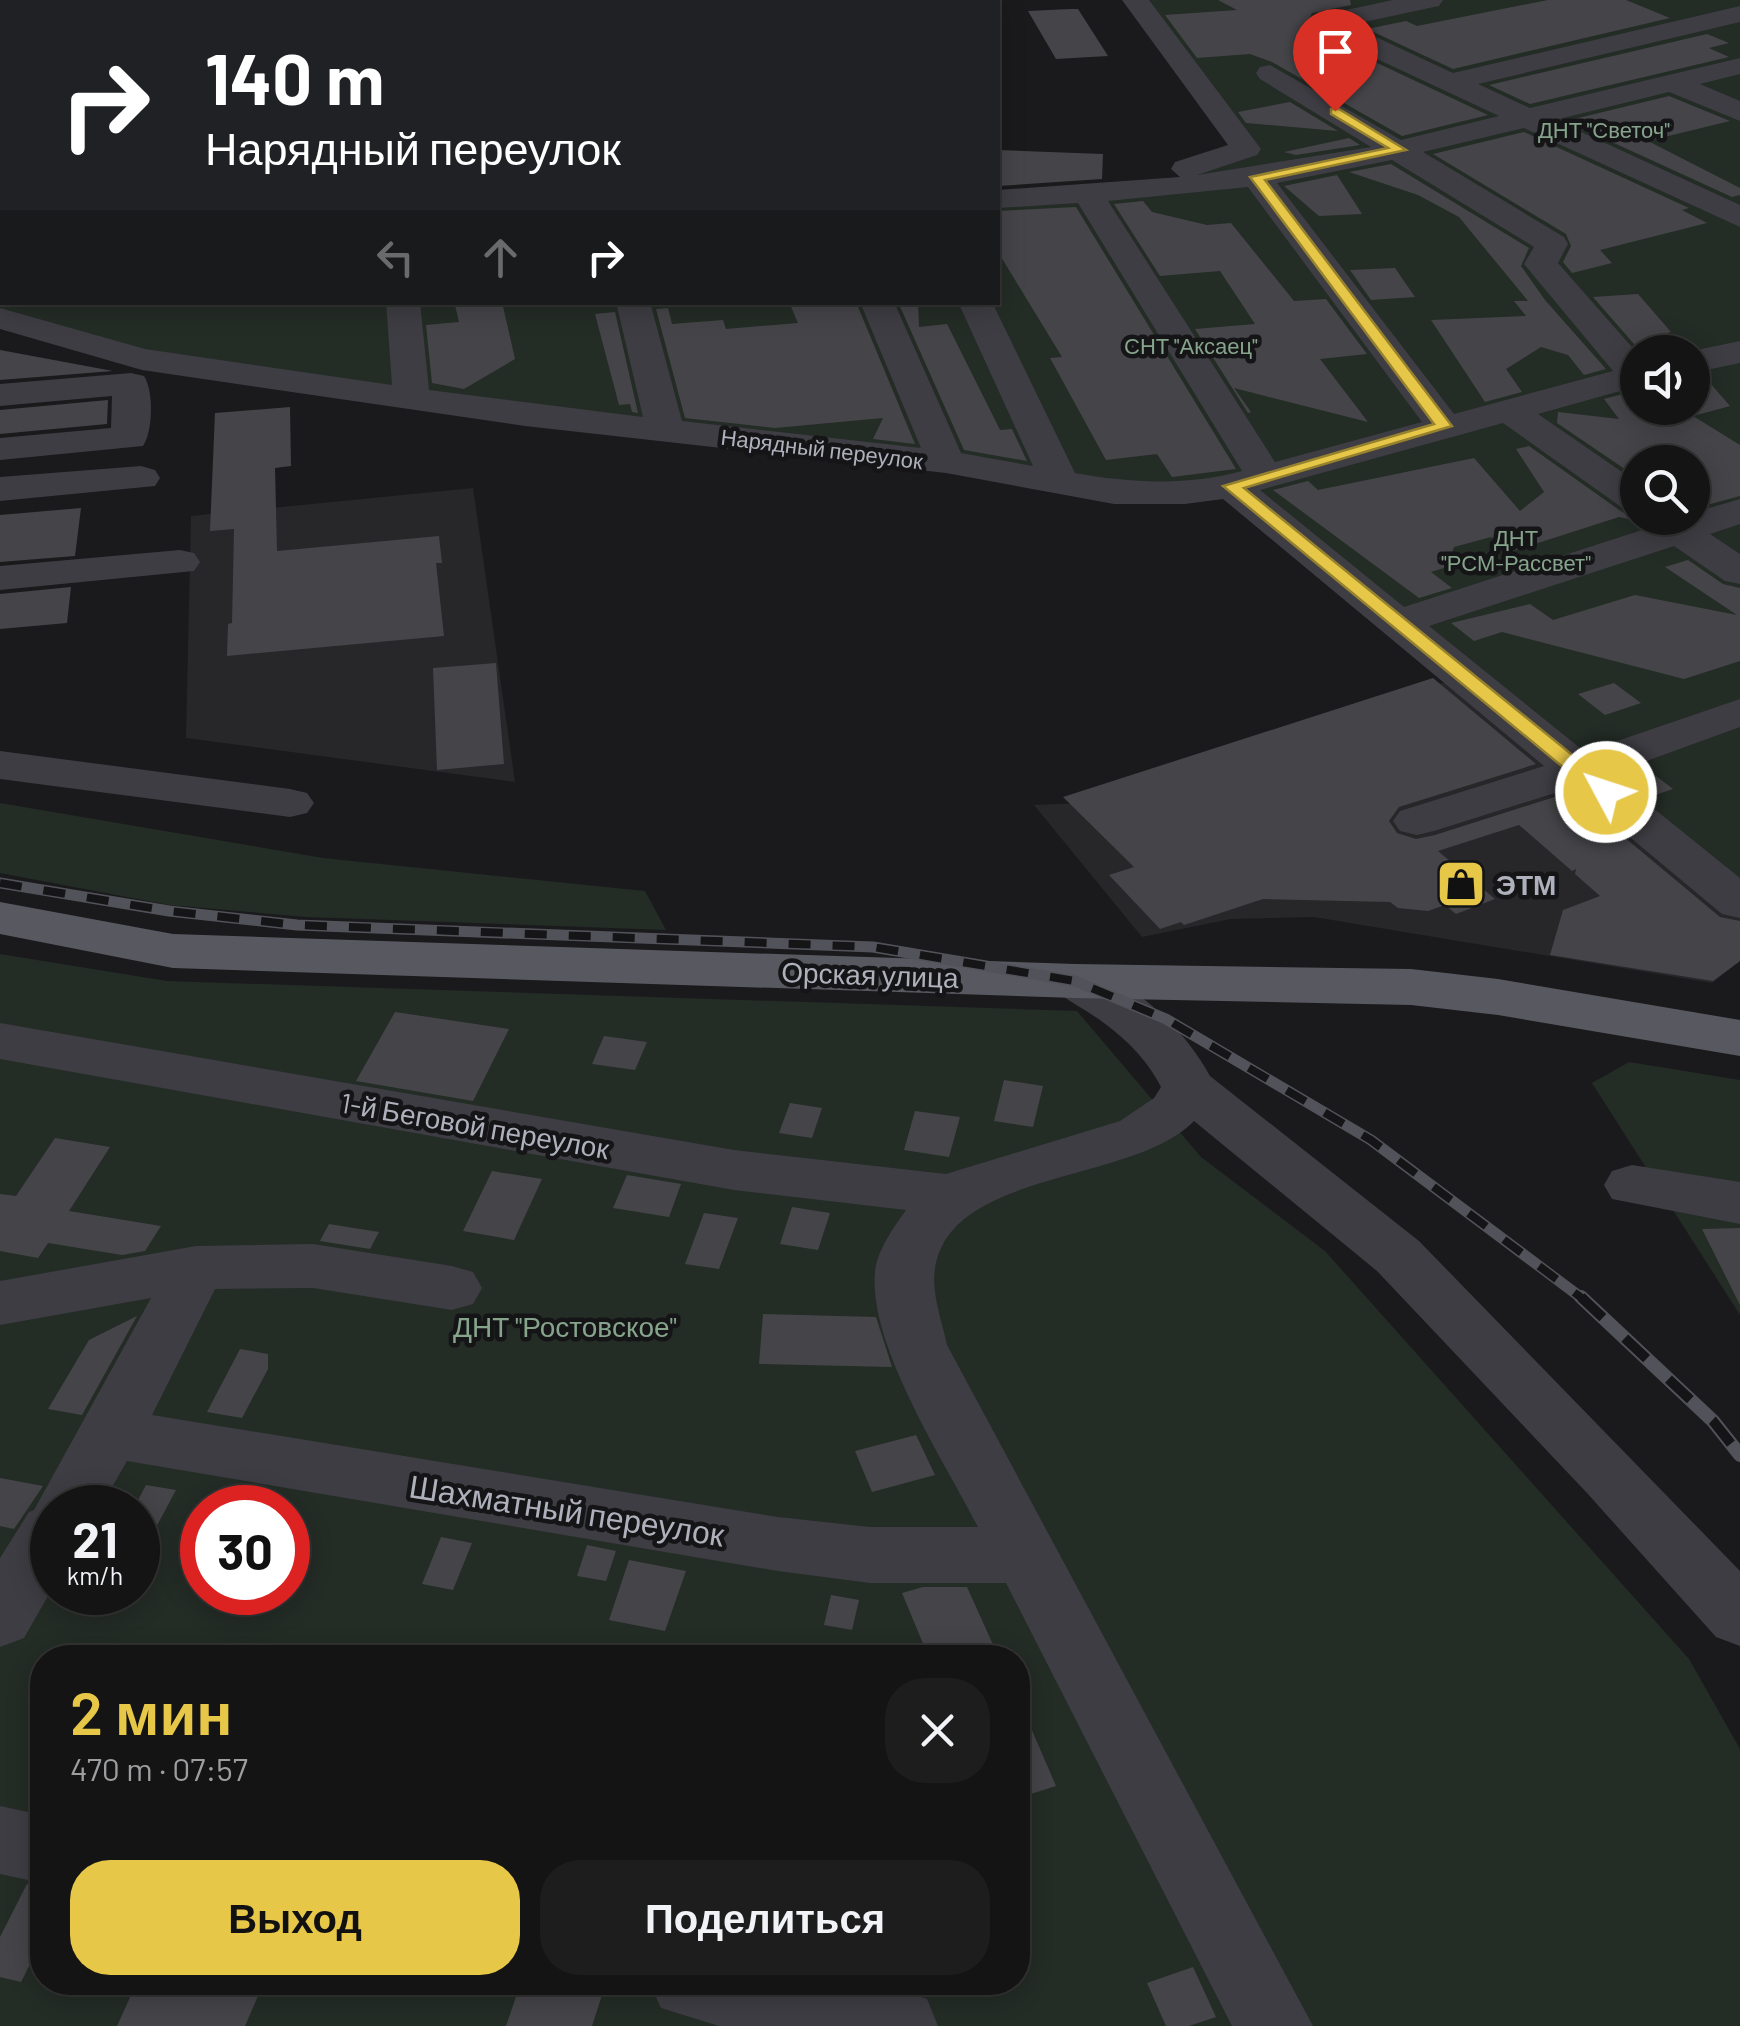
<!DOCTYPE html>
<html lang="ru">
<meta charset="utf-8">
<style>
:root{--surface:#141415;--page:#1d1d1e;--text:#f1f3f6;--muted:#9d9ea0;--line:#333334;--accent:#e6c748}
body{margin:0;font-family:Barlow,sans-serif;background:var(--page);color:var(--text);height:100vh;display:flex;flex-direction:column;font-size:38px;white-space:nowrap}
*{box-sizing:border-box;margin:0}
p{font-size:32px;color:var(--muted)}
.icon{flex:none;width:55px;height:55px;fill:none;stroke:currentColor;stroke-width:2;stroke-linecap:round;stroke-linejoin:round}
.map{position:relative;flex:1;overflow:hidden}
.sheet{position:absolute;left:30px;top:1645px;width:1000px;height:350px;display:flex;flex-direction:column;background:var(--surface);border-radius:40px;box-shadow:0 5px 25px #0003,0 0 0 2px var(--line)}
.sheet>*{flex:none}
.top-card{position:absolute;left:0px;top:0px;width:1000px;height:305px;box-shadow:0 5px 25px #0003,0 0 0 2px var(--line);background:#202124;color:#fff;overflow:hidden}
.controls{position:absolute;left:1620px;top:335px;display:grid;gap:20px}
.controls a{display:grid;place-items:center;width:90px;height:90px;border-radius:50%;background:var(--surface);box-shadow:0 5px 25px #0003,0 0 0 2px var(--line);font-size:50px}
.speed{position:absolute;left:30px;top:1485px;display:flex;gap:20px;font-size:50px;font-weight:700;text-align:center}
.speed>*{display:grid;place-content:center;width:130px;height:130px;border-radius:50%;background:var(--surface);box-shadow:0 5px 25px #0003,0 0 0 2px var(--line);line-height:1}
.speed small{font-size:25px;font-weight:400}
.speed .limit{border:15px solid #d22;background:#fff;color:#111}
.pin{position:absolute;display:grid;place-items:center;width:85px;height:85px;color:#fff;margin:-102px -42px;border-radius:50% 50% 50% 0;rotate:-45deg;box-shadow:0 0 10px #0007}
.pin .icon{rotate:45deg}
.me{position:absolute;width:110px;margin:-55px;rotate:310deg;stroke-linejoin:round;filter:drop-shadow(0 0 8px #0008)}
.turn{display:flex;align-items:center;gap:35px;height:210px;padding:0 40px;font-size:45px}
.turn .icon{width:130px;height:130px;stroke-width:2.5}
.turn b{display:block;font-size:70px;line-height:85px}
.lanes{display:flex;align-items:center;height:95px;padding:0 40px;background:#0003;justify-content:center;gap:50px;direction:ltr}
.lanes .off{opacity:.35}
.round{display:grid;place-items:center;flex:none;width:105px;height:105px;border-radius:40px;background:var(--page)}
.overview{display:flex;align-items:center;justify-content:space-between;height:170px;padding:0 40px}
h1{font-size:60px;font-weight:600;line-height:75px;color:var(--accent)}
.button{display:flex;gap:20px;margin-top:auto;padding:20px 40px}
.button a{flex:1;height:115px;border-radius:40px;background:var(--accent);color:#111;font-size:40px;font-weight:600;line-height:115px;text-align:center}
.button a+a{background:var(--page);color:var(--text)}
.map>svg:first-child{display:block}
.built{fill:#272629}
.green{fill:#242c26;fill-rule:evenodd}
.building{fill:#454549}
.lines{fill:none;stroke-linecap:round;stroke-linejoin:round}
.minor{fill:#3d3d43;fill-rule:evenodd}
.major{fill:#585860;fill-rule:evenodd}
.rail-far1-casing{stroke:#52535a;stroke-width:11}
.rail-casing{stroke:#52535a;stroke-width:14}
.rail-far1{stroke:#151517;stroke-width:8;stroke-dasharray:22;stroke-linecap:butt}
.rail{stroke:#151517;stroke-width:10;stroke-dasharray:30;stroke-linecap:butt}
.route{fill:#e6c748;stroke:#96812f;stroke-width:2.5}
.labels{text-anchor:middle;dominant-baseline:central;stroke-width:9;stroke-linejoin:round;paint-order:stroke}
.far-park-label{font-size:22px;fill:#86a48c;stroke:#151517}
.far-street-label{font-size:22px;fill:#aeb0bb;stroke:#151517}
.poi-label{font-size:28px;font-weight:bold;fill:#aeb0bb;stroke:#151517;text-anchor:start}
.street-label{font-size:28px;fill:#aeb0bb;stroke:#151517}
.park-label{font-size:28px;fill:#86a48c;stroke:#151517}
.near-street-label{font-size:32px;fill:#aeb0bb;stroke:#151517}
</style>
<div class="map">
<svg width="1740" height="2026" viewBox="0 0 1740 2026">
<rect width="100%" height="100%" fill="#1a1a1c"/>
<g class="built">
<path d="M473 488 515 782 186 738 191 516Z"/>
<path d="M1454 679 1740 917V961L1712 983 1314 917 1231 919 1142 937 1034 805 1083 803Z"/>
</g>
<g class="green">
<path d="M1123 0H1740V892L1239 498 221 374 0 317 2 279V302H998V204L1195 190 1191 174 1236 149ZM1638 352H1692V408H1638ZM1638 462H1692V518H1638Z"/>
<path d="M0 803 323 858 645 891 666 930 306 917 169 905 0 873Z"/>
<path d="M0 954 167 981 1077 1011 1201 1157 1325 1251 1689 1659 1740 1749V2026H0ZM52 1508H138V1592H52ZM202 1508H288V1592H202ZM42 1658H1018V1982H42Z"/>
<path d="M1629 1062 1740 1080V1315L1592 1083Z"/>
</g>
<g class="building">
<path d="M1218 0H1350L1351 5 1312 13 1306 25 1311 32 1488 115 1402 136 1272 62 1250 54 1197 58 1165 15 1237 10Z"/>
<path d="M1548 0H1626L1670 18 1453 69 1367 29 1406 21 1417 26Z"/>
<path d="M1070 9H1078L1108 56 1056 59 1028 11Z"/>
<path d="M1707 34 1729 43 1709 48 1729 57 1530 104 1489 85Z"/>
<path d="M1669 96 1730 121 1648 141 1740 188V195L1732 197 1566 121Z"/>
<path d="M1290 102 1338 131 1246 123 1238 112Z"/>
<path d="M1524 132 1689 208 1682 210 1707 223 1600 250 1612 263 1572 273 1563 262 1571 246 1566 234 1433 154Z"/>
<path d="M1349 138 1360 145 1296 155 1284 152Z"/>
<path d="M998 150 1103 154 1102 179 998 186Z"/>
<path d="M1391 164 1529 248 1521 266 1545 300 1606 369 1584 375 1568 355 1541 347 1506 369 1522 392 1485 402 1431 320 1526 316 1514 301H1528L1459 217 1418 195 1349 172Z"/>
<path d="M1337 175 1362 214 1319 216 1284 186Z"/>
<path d="M1143 201 1152 212 1207 225 1231 223 1294 301 1326 299 1367 354 1320 359 1368 422 1234 388 1251 412 1248 413 1195 329 1255 324 1220 271 1160 276 1114 204Z"/>
<path d="M1076 207 1236 469 1172 477 1157 454 1106 460 1050 358 1062 357 998 252V211Z"/>
<path d="M1395 268 1415 297 1371 300 1350 270Z"/>
<path d="M1638 294 1671 332 1667 333 1683 352H1641L1593 297Z"/>
<path d="M485 302H502L515 359 464 389 432 383 426 325 459 322 455 305Z"/>
<path d="M789 302H856L915 444 873 439 883 418 775 428 685 418 656 309 668 308 672 324 723 320 726 329 798 323Z"/>
<path d="M898 302H918L919 327 947 324 1000 430 1012 429 1027 461 964 450Z"/>
<path d="M615 312 638 413 632 412 630 404 619 405 595 314Z"/>
<path d="M0 350 113 371 0 380Z"/>
<path d="M1703 375 1730 406 1693 416 1740 445V496L1692 509V462H1638V478L1557 423 1558 412 1619 419 1604 399 1638 390V408H1692V377Z"/>
<path d="M108 400 107 424 0 434V410Z"/>
<path d="M290 407 291 466 275 468 277 551 439 536 442 563H436L444 636 227 656 228 624 232 623 234 529 210 531 215 413Z"/>
<path d="M1529 446 1622 512 1637 517 1638 521 1619 517 1513 551 1491 537 1454 547 1447 567 1431 572 1452 588 1419 598 1273 490 1308 481 1318 490 1474 458 1520 511 1544 492 1516 449Z"/>
<path d="M81 508 75 556 0 562V515Z"/>
<path d="M1688 560 1723 584 1740 588V661L1684 679 1502 632 1474 641 1451 623 1530 604 1553 620 1635 595 1737 615 1665 567Z"/>
<path d="M71 587 67 623 0 629V594Z"/>
<path d="M496 663 504 764 437 770 433 668Z"/>
<path d="M1433 678 1536 764 1399 807 1389 821 1397 833 1416 839 1435 835 1570 792 1720 917 1740 921V961L1713 981 1550 955 1563 910 1600 896 1575 874 1576 869 1572 871 1519 825 1438 851 1495 899 1456 914 1445 905 1428 911 1398 908 1390 902 1263 899 1184 925 1181 922 1160 929 1109 875 1134 867 1063 797Z"/>
<path d="M1614 683 1641 703 1605 715 1578 694Z"/>
<path d="M1643 766 1673 789 1646 798 1619 775Z"/>
<path d="M395 1012 509 1029 473 1101 356 1081Z"/>
<path d="M604 1036 647 1042 635 1070 592 1064Z"/>
<path d="M1004 1080 1043 1086 1033 1127 994 1121Z"/>
<path d="M790 1103 822 1108 812 1138 779 1133Z"/>
<path d="M915 1111 960 1117 949 1157 904 1150Z"/>
<path d="M55 1138 110 1147 69 1211 161 1226 145 1251 122 1255 48 1243 38 1258 0 1251V1194L16 1196Z"/>
<path d="M492 1171 542 1179 514 1240 463 1231Z"/>
<path d="M627 1175 681 1184 669 1217 613 1208Z"/>
<path d="M792 1207 830 1213 818 1250 780 1244Z"/>
<path d="M704 1213 738 1218 719 1269 685 1264Z"/>
<path d="M329 1224 379 1232 370 1249 320 1241Z"/>
<path d="M1740 1228V1305L1702 1229Z"/>
<path d="M763 1314 876 1317 892 1367 759 1364Z"/>
<path d="M137 1316 82 1415 48 1409 89 1340Z"/>
<path d="M240 1349 268 1354V1369L242 1418 207 1412Z"/>
<path d="M916 1435 935 1475 872 1492 855 1451Z"/>
<path d="M0 1478 43 1486 14 1529 0 1526Z"/>
<path d="M146 1485 176 1490 138 1561V1500Z"/>
<path d="M441 1537 472 1543 453 1590 422 1584Z"/>
<path d="M587 1545 616 1551 606 1581 577 1576Z"/>
<path d="M629 1560 686 1571 665 1631 609 1620Z"/>
<path d="M923 1587H967L999 1658H929L902 1593Z"/>
<path d="M831 1595 859 1600 852 1630 824 1625Z"/>
<path d="M1018 1698 1056 1786 1018 1798Z"/>
<path d="M27 1884 42 1886V1940L21 1982 0 1977V1937Z"/>
<path d="M1193 1967 1216 2017 1189 2026H1166L1147 1983Z"/>
<path d="M137 1982H264L245 2026H117Z"/>
<path d="M521 1982H576L604 1989 592 2026H506Z"/>
</g>
<g class="lines">
<g class="minor">
<path d="M1122 0H1149L1261 149 1257 155 1197 175 1371 147 1260 79 1256 73 1260 67 1270 65 1401 140 1499 116 1313 29 1309 23 1313 17 1393 0H1443L1439 6 1350 25 1453 73 1740 6V22L1478 84 1530 108 1740 58V74L1700 84 1740 101V121L1669 92 1555 120 1740 205V227L1524 128 1423 152 1564 237 1568 244 1558 263 1638 354V386L1538 414 1638 483V513L1624 509 1503 423 1260 490 1404 607 1648 528 1640 518H1692V513L1740 499V524L1710 534 1740 554V584L1725 581 1674 546 1429 626 1585 752 1740 699V727L1611 774 1740 878V918L1722 914 1571 788 1434 831 1417 835 1400 831 1393 821 1400 811 1544 766 1223 499 1185 504H1114L946 473 525 426 142 370 0 329V308L145 349 392 385 386 302H420L429 390 643 417 616 302H650L682 421 921 448 860 302H894L961 453 1033 466 958 302H992L1075 473C1129 483 1188 486 1242 471L1078 203 998 208V190L1180 177 1171 169 1175 162 1228 145ZM1392 160 1534 247 1524 264 1613 371 1454 414 1277 183ZM1248 187 1422 422 1275 462 1108 201Z"/>
<rect x="0" y="259" width="2" height="20"/>
<path d="M1740 341V363L1692 373V352H1687Z"/>
<path d="M131 373 144 376C154 391 153 432 143 446L0 460V438L111 428 112 396 0 406V384Z"/>
<path d="M141 466 155 470 160 478 155 486 0 501V477Z"/>
<path d="M180 550 194 553 200 562 194 571 0 590V566Z"/>
<path d="M0 751 290 789 307 793 314 803 307 813 290 817 0 779Z"/>
<path d="M1075 964C1132 980 1182 1025 1210 1076L1419 1241 1740 1571V1646L1716 1637 1587 1493 1377 1271 1194 1121C1133 1184 951 1169 935 1268 931 1293 942 1321 947 1345L1313 2026H1232L1006 1583H870L778 1571 127 1461 100 1508H52V1589L24 1638 0 1647V1558L29 1512 34 1510 151 1298 0 1325V1281L196 1246 313 1244 452 1266 473 1272 482 1288 473 1304 452 1310 313 1288 215 1289 152 1415 778 1517 870 1527H978C945 1462 868 1345 875 1272 877 1250 894 1227 906 1210L734 1190 0 1059V1023L734 1150 946 1174 1120 1121 1154 1098 1161 1087C1145 1056 1122 1035 1094 1016 1078 1005 1060 998 1049 981L1057 969Z"/>
<path d="M1632 1165 1740 1182V1224L1612 1199 1604 1185 1612 1171Z"/>
<path d="M0 1806 42 1815V1883L0 1874Z"/>
<path d="M649 1982H875L927 1999 938 2026H719L661 2008Z"/>
</g>
<path class="major" d="M0 902 173 934 1075 964 1411 969 1498 979 1740 1020V1056L1498 1015 1411 1005 1075 998 173 968 0 934Z"/>
<g class="rail-far1-casing">
<path id="rail-far1" d="M0 883 169 911 297 925 873 947 1075 981 1166 1019 1371 1140 1583 1299"/>
</g>
<g class="rail-casing">
<path id="rail" d="M1581 1297 1713 1421 1740 1455"/>
</g>
<use href="#rail-far1" class="rail-far1"/>
<use href="#rail" class="rail"/>
</g>
<path class="route" d="M1331 109H1339L1406 150 1265 180 1452 426 1244 488 1613 788V797H1599L1223 486 1434 424 1250 177 1388 148 1331 114Z"/>
<defs>
<g id="shop-square" transform="scale(2.5)"><rect x="-9" y="-9" width="18" height="18" rx="4" fill="#e6c748" stroke="#151517"/><path d="M-5-2.5h2.3a2.7 3.5 0 0 1 5.4 0H5L5.5 6h-11ZM-1.5-2.5h3a1.5 2.3 0 0 0-3 0Z" fill="#111"/></g>
</defs>
<g fill-rule="evenodd">
<use href="#shop-square" x="1461" y="884"/>
</g>
<g class="labels">
<g class="far-park-label">
<text x="1604" y="129">ДНТ "Светоч"</text>
<text x="1191" y="345">СНТ "Аксаец"</text>
<text x="1516" y="537">ДНТ<tspan x="1516" dy="25">"РСМ-Рассвет"</tspan></text>
</g>
<g class="far-street-label">
<text transform="translate(822 448) rotate(7)">Нарядный переулок</text>
</g>
<g class="poi-label">
<text x="1496" y="884">ЭТМ</text>
</g>
<g class="street-label">
<text transform="translate(870 974) rotate(2)">Орская улица</text>
<text transform="translate(475 1125) rotate(10)">1-й Беговой переулок</text>
</g>
<g class="park-label">
<text x="565" y="1326">ДНТ "Ростовское"</text>
</g>
<g class="near-street-label">
<text transform="translate(567 1509) rotate(9)">Шахматный переулок</text>
</g>
</g>
</svg>
<div class="controls">
<a><svg class="icon" aria-label="sound" viewBox="0 0 24 24"><path d="M4 9h4l5-4v14l-5-4H4zM17 9q2 3 0 6"/></svg></a>
<a><svg class="icon" aria-label="search" viewBox="0 0 24 24"><circle cx="10" cy="10" r="6"/><path d="M15 15l6 6"/></svg></a>
</div>
<div class="speed"><div>21<small>km/h</small></div><div class="limit">30</div></div>
<div class="pin" style="left:1335px;top:111px;background:#d93025"><svg class="icon" aria-label="arrive" viewBox="0 0 24 24"><path d="M6 21V4h12l-3 4 3 4H6"/></svg></div>
<svg class="me" style="left:1606px;top:792px" viewBox="-20 -20 40 40"><circle r="17" fill="#e6c748" stroke="#fff" stroke-width="3"/><path d="M0-11L8 9 0 5-8 9z" fill="#fff"/></svg>
<div class="top-card">
<div class="turn"><svg class="icon" aria-label="right" viewBox="0 0 24 24"><path d="M7 20v-9h11M14 6l5 5-5 5"/></svg><div><b>140 m</b>Нарядный переулок</div></div>
<div class="lanes"><svg class="icon off" aria-label="left" viewBox="0 0 24 24"><path d="M17 20v-9H6M10 6l-5 5 5 5"/></svg><svg class="icon off" aria-label="ahead" viewBox="0 0 24 24"><path d="M12 20V5M6 11l6-6 6 6"/></svg><svg class="icon" aria-label="right" viewBox="0 0 24 24"><path d="M7 20v-9h11M14 6l5 5-5 5"/></svg></div>
</div>
<section class="sheet">
<div class="overview"><div><h1>2 мин</h1><p>470 m · 07:57</p></div><a class="round"><svg class="icon" aria-label="close" viewBox="0 0 24 24"><path d="M6 6l12 12M18 6L6 18"/></svg></a></div>
<div class="button"><a>Выход</a><a>Поделиться</a></div>
</section>
</div>
